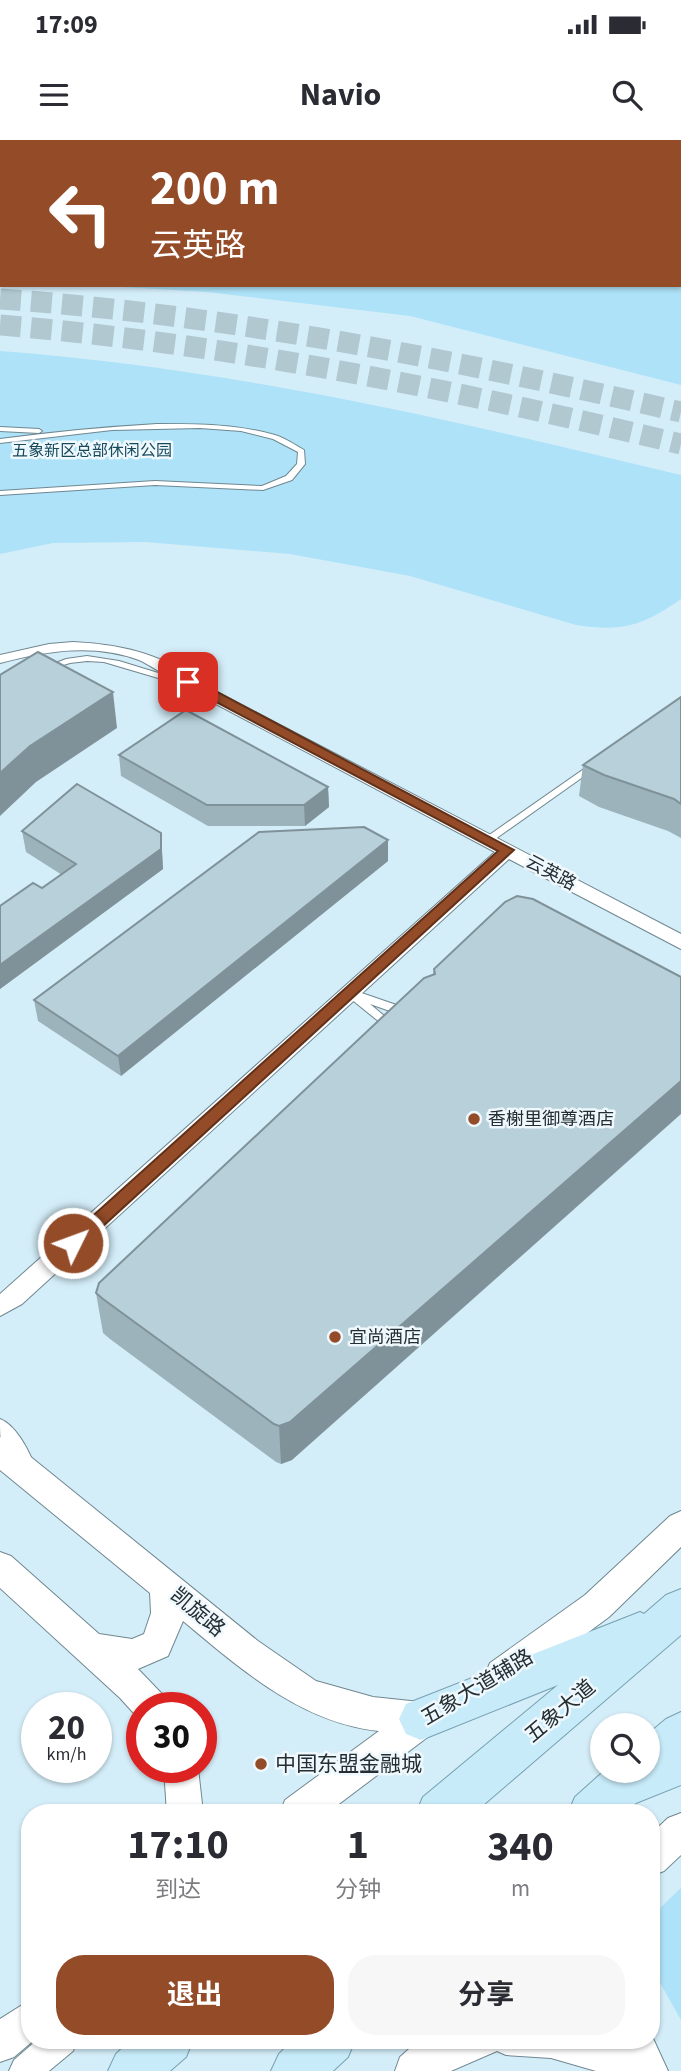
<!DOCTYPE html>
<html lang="zh">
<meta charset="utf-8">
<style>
:root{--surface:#fff;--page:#f7f7f7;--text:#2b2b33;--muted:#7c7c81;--accent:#934b28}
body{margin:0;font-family:"Source Sans 3","Noto Sans SC",sans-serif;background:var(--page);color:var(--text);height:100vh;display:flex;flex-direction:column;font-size:26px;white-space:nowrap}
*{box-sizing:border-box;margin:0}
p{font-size:23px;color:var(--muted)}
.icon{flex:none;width:38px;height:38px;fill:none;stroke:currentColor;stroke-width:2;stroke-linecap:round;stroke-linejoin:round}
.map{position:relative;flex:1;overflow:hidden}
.panel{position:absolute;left:21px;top:1664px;width:639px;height:245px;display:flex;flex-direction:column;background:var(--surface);border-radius:28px;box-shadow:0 2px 5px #0004}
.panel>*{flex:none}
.top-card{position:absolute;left:0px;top:0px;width:682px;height:147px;box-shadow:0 2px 5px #0004;background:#934b28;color:#fff;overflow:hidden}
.fabs{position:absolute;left:590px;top:1573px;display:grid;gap:14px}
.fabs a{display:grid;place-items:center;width:70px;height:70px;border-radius:50%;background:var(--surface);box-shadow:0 2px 5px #0004;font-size:35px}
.speed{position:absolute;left:21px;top:1552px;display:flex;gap:14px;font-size:35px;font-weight:700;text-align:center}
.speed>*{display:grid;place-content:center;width:91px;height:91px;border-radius:50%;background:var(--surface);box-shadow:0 2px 5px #0004;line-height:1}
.speed small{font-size:18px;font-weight:400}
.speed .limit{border:10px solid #d22;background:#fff;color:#111}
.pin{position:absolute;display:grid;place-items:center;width:60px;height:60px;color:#fff;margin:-30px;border-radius:14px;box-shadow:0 4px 10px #0006}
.me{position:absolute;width:77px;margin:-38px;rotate:48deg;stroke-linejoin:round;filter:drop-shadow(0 0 5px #0008)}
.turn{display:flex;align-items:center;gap:24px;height:147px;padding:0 35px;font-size:32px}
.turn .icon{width:91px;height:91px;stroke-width:2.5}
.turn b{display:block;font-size:49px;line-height:60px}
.eta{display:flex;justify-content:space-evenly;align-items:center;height:119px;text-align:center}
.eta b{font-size:42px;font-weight:700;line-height:49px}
.button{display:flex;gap:14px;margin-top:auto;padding:14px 35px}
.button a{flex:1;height:80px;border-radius:28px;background:var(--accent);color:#fff;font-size:28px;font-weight:700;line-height:80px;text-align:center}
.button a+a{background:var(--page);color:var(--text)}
.status{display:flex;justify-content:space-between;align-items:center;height:49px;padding:0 35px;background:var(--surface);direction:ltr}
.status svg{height:19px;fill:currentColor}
header{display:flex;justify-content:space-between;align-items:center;height:91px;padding:0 35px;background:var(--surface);font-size:32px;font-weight:700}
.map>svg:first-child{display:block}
.green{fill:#ade2f8}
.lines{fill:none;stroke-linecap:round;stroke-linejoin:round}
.trunk-tunnel{stroke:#b1c8d1;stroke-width:21;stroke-dasharray:21 10;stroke-linecap:butt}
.service-casing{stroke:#6f8790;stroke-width:2}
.pedestrian-casing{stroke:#6f8790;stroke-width:2}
.minor-casing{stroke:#6f8790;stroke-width:2}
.tertiary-casing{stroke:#6f8790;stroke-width:2}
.primary-casing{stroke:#76a0b1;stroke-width:2}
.service{fill:#fff;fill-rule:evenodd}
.pedestrian{fill:#fff;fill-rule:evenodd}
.minor{fill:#fff;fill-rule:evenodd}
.tertiary{fill:#fff;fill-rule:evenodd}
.primary{fill:#c7ebf9;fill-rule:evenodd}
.wall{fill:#9db3bb}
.shaded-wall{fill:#809299}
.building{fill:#b7d0da;stroke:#809299;stroke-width:2}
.route{fill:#934b28;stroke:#60311a;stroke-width:2}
.poi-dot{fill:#934b28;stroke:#eef8fd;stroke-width:2.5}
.labels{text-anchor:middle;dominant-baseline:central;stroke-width:5;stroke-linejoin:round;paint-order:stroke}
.far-park-label{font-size:16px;fill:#164a5c;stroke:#eef8fd}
.street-label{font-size:18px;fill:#252f33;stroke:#eef8fd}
.poi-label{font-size:18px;fill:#252f33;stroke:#eef8fd;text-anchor:start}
.near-street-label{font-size:21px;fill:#252f33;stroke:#eef8fd}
.near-poi-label{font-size:21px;fill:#252f33;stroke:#eef8fd;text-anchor:start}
</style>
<div class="status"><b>17:09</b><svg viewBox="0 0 49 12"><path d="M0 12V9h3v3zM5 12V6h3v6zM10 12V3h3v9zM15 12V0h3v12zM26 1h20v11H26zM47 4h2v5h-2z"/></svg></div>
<header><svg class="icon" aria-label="menu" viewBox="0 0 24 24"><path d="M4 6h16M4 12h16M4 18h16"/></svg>Navio<svg class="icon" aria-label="search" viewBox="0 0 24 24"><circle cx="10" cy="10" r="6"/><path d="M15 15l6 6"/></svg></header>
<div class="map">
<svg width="681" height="1931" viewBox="0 0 681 1931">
<rect width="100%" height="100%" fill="#d4eef9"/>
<g class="green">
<path d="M0 0H681V245L410 176 207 152 89 145H681V2H2V141Z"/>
<path d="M0 211C231 228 457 281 681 335V459C642 486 623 492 576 485L410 436 290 414 145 402 53 403 0 414Z"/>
<path d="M681 1748V1880L654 1832V1791L661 1767Z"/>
</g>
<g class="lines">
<g class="trunk-tunnel">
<path d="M0 159C231 175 456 220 681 272"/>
<path d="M0 185C231 204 456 250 681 304"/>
</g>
<g class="service-casing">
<g id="service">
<path d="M157 284C197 284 237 284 275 295 285 298 295 305 304 310L305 324 292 340 263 350 155 345 0 355V351L155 341 262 346 286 336 297 324 298 312 273 299 241 291 200 288 112 290 0 303V299C52 292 104 287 157 284Z"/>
<path d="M0 287 39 289 42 291 39 293 0 291Z"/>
<path d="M87 516 119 521 168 536 191 540 192 542 188 544 165 540 104 522 87 521 70 523 47 530 43 528 66 519Z"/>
<path d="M594 622 597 623V627L491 702H485L483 700 485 698Z"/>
<path d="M350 849 408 869 409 872 404 876 370 864 394 884 390 889H382V884L346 855 345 853 346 851Z"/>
</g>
</g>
<g class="pedestrian-casing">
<path id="pedestrian" d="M73 502C114 504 164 512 194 542L192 545C180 547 153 526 139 520 92 503 47 511 0 523V515L49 504Z"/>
</g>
<g class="minor-casing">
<g id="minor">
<path d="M188 537 681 794V809L509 719 22 1164 0 1176V1154L495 712 182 546 180 542Z"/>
<path d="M0 1279C15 1285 27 1307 33 1322L30 1330 21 1333C0 1324 0 1300 0 1279Z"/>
<path d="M651 1894 668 1931H596L551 1918 506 1915 497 1911 451 1931H398L403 1920 449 1900H598L626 1908 623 1900H651Z"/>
<path d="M37 1900H77L73 1911 49 1931H9L14 1920Z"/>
</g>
</g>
<g class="tertiary-casing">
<g id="tertiary">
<path d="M0 1297 11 1301 258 1501 316 1541 373 1557 420 1562 429 1558 441 1563 446 1575 441 1587 327 1673H280L285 1660 379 1591C301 1583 241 1529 183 1481L168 1516 138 1529 164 1556 169 1568H142L140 1580 120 1558 0 1448V1412L11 1416 99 1494 132 1499 144 1494 151 1473 150 1453 0 1330Z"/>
<path d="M681 1371V1407L609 1477 514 1547 502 1551 490 1547 485 1535 490 1523 585 1455 670 1376Z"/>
<path d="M164 1628H198L203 1673H167Z"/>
<path d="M681 1673V1715L664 1731 651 1736V1694L668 1678Z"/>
<path d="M30 1860V1900H34L14 1917 0 1922V1879Z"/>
<path d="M419 1900H467L462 1914 443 1931H395L400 1917Z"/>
</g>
</g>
<g class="primary-casing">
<g id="primary">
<path d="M681 1449V1495L474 1673H416L423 1657 558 1545 421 1600 406 1594 399 1579 406 1564 640 1472 644 1474 666 1455Z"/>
<path d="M681 1572V1645L636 1663 625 1673H568L575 1657 604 1631H648V1594L666 1579Z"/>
<path d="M131 1900H193L186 1917 170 1931H108L116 1914Z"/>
<path d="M293 1900H355L348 1917 333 1931H271L279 1914Z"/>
</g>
</g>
<use href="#service" class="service"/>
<use href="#pedestrian" class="pedestrian"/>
<use href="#minor" class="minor"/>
<use href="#tertiary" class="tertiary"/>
<use href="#primary" class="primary"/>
</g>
<g class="wall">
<path d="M681 557V698L668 691 599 667 579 656 583 625Z"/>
<path d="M119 615 328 647 329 667 305 686H208L121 636Z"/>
<path d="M22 691 161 693 163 729 0 849V766L42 748 62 735 26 712Z"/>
<path d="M388 700V721L121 936 38 881 34 860Z"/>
<path d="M505 762 292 1320 281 1324 276 1322 110 1199 103 1193 96 1153 433 834 434 829Z"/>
</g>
<g class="shaded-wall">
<path d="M113 552 117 588 36 642 0 676V633L30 606Z"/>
<path d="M328 647 329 667 305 686 304 665Z"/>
<path d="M161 693 163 729 0 849V825Z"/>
<path d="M388 700V721L121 936 118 916Z"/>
<path d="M681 941V974L292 1320 281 1324 279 1286Z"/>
</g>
<g class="building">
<path d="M38 512 113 552 30 606 0 633V535Z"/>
<path d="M681 557V664L674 659 604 635 583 625Z"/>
<path d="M186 570 328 647 304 665H207L119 615Z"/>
<path d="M77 644 161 693V709L0 825V766L33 743 42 748 76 724 22 691Z"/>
<path d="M364 687 388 700 118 916 34 860 259 692Z"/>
<path d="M517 756 533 759 681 837V941L290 1282 279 1286 274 1284 103 1159 96 1153 99 1143 424 838 435 834 434 829 505 762Z"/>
</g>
<path class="route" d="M184 539H193L514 710 79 1108 73 1110 65 1103 67 1099 498 711 184 545Z"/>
<g class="poi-dot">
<circle cx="474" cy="979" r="7"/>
<circle cx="335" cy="1197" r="7"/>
<circle cx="261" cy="1624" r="7"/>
</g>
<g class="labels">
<g class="far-park-label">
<text x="92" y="311">五象新区总部休闲公园</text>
</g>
<g class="street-label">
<text transform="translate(551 733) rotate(28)">云英路</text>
</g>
<g class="poi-label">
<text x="488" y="979">香榭里御尊酒店</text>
<text x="349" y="1197">宜尚酒店</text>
</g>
<g class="near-street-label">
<text transform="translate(198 1472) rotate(40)">凯旋路</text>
<text transform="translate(477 1547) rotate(-31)">五象大道辅路</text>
<text transform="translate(560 1571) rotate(-40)">五象大道</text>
</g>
<g class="near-poi-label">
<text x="275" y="1624">中国东盟金融城</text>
</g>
</g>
</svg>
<div class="fabs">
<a><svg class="icon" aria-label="search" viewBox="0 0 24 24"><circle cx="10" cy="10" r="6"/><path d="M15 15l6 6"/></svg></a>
</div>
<div class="speed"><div>20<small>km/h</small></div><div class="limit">30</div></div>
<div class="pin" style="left:188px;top:542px;background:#d93025"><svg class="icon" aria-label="arrive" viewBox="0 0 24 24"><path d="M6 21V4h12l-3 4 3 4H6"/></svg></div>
<svg class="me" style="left:73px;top:1103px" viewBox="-20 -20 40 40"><circle r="17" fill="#934b28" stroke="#fff" stroke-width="3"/><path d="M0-11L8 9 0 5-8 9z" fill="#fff"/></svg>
<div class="top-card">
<div class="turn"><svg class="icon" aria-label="left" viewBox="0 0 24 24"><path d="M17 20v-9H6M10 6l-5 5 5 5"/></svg><div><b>200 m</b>云英路</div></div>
</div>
<section class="panel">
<div class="eta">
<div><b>17:10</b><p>到达</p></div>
<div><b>1</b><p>分钟</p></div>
<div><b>340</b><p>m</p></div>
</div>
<div class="button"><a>退出</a><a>分享</a></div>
</section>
</div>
